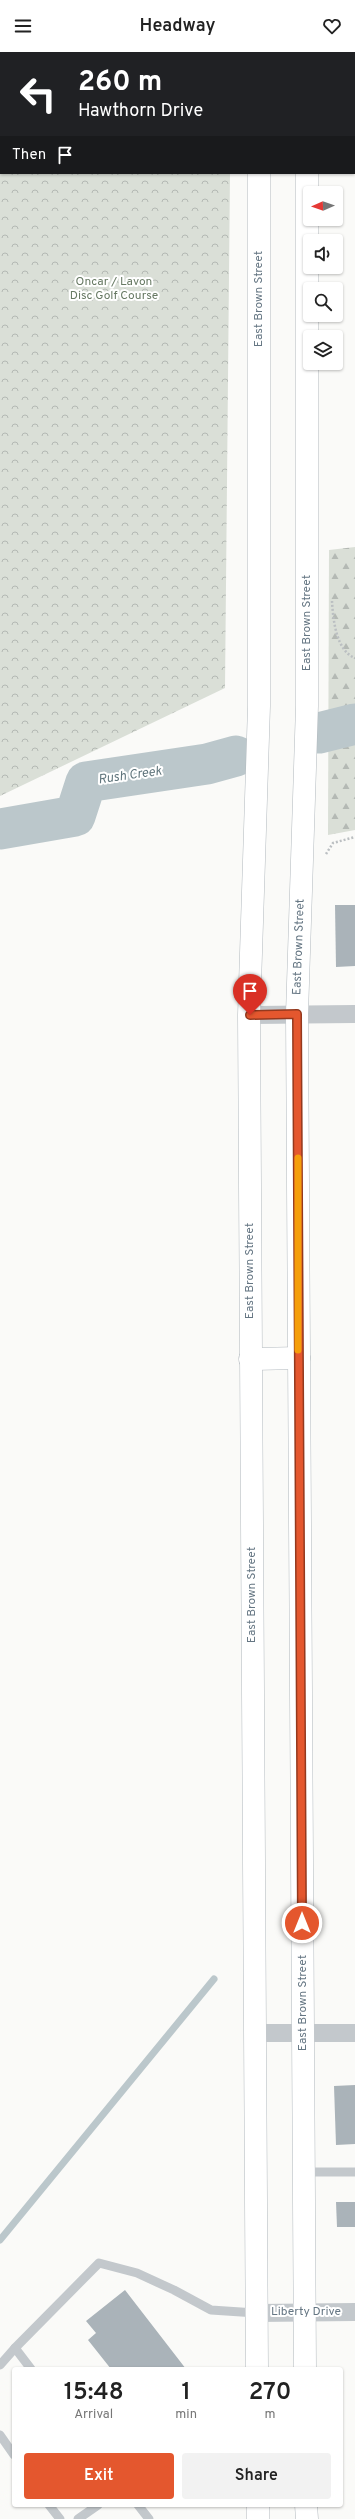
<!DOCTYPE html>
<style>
:root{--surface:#fff;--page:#f2f2f2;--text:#222;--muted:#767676;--accent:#e4572e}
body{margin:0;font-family:Overpass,sans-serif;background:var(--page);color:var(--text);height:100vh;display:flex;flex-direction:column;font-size:15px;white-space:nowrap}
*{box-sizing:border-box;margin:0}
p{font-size:13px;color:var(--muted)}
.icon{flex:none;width:22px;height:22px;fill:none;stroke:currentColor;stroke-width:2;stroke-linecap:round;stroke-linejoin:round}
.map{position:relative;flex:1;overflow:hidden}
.drawer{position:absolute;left:12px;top:2315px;width:331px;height:140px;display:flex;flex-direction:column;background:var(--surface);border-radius:4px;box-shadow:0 1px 3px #0004}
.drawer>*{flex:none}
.hud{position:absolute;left:0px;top:0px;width:355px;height:122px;box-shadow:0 1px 3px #0004;background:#202124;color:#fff;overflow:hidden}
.needle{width:26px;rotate:268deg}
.tools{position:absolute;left:303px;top:134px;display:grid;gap:8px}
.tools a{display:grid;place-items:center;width:40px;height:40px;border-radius:4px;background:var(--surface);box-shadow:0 1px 3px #0004;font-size:20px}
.pin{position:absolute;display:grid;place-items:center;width:34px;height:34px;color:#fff;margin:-41px -17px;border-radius:50% 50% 50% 0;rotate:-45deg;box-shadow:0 0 4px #0007}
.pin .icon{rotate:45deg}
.me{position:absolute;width:44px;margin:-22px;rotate:0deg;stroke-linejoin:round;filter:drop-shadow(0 0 3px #0008)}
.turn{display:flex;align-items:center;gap:14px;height:84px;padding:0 12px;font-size:18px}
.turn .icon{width:52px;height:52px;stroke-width:2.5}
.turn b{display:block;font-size:28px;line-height:34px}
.then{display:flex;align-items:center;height:38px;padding:0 12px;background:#0003;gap:8px;font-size:15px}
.eta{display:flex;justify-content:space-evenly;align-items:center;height:68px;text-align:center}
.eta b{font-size:24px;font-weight:600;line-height:28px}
.primary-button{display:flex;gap:8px;margin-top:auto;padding:8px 12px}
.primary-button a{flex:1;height:46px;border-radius:4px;background:var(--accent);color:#fff;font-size:16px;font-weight:600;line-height:46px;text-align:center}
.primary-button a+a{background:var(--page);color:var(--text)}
header{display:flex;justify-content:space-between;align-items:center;height:52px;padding:0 12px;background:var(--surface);font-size:18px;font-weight:600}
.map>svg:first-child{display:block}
.forest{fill:url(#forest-firs)}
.park{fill:url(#park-crowns)}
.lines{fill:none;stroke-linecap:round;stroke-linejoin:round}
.stream{stroke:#bbc7cb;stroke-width:7}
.river{stroke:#bbc7cb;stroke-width:41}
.building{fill:#aab3b9}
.secondary-casing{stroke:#b3babf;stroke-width:23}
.path{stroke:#bbbfc2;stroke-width:2.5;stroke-dasharray:2 2;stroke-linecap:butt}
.service{stroke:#c3c8cc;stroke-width:9}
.minor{stroke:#c3c8cc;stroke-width:18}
.secondary{stroke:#fff;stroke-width:22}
.route-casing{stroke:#94391e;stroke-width:10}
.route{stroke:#e4572e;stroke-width:7}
.slow{stroke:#f59e0b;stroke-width:7}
.labels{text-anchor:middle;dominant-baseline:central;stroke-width:4;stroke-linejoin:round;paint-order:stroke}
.park-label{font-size:12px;fill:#687a64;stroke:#fff}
.street-label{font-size:12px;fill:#657683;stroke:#fff}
.water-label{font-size:13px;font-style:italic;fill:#60757c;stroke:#fff}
</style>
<header><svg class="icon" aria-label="menu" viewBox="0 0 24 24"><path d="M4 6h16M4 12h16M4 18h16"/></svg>Headway<svg class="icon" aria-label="heart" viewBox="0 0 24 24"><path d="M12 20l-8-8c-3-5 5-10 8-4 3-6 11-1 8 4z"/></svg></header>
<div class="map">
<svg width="355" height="2467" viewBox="0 0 355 2467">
<defs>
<pattern id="forest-firs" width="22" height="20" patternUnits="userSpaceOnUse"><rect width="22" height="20" fill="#dadfd7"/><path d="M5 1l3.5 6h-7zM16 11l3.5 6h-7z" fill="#b4b9b4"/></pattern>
<pattern id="park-crowns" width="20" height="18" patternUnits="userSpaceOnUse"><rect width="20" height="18" fill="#dadfd7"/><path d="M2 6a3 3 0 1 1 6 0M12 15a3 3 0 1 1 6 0" fill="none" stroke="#b4b9b4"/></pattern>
</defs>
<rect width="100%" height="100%" fill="#fafaf8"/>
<path class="forest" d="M355 495V778L328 783 329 498Z"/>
<path class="park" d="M0 0H231L1 1V121H230L225 636 0 744Z"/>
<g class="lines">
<path class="stream" d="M0 2188 214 1927"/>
<g class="river">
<path d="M319 681 355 672"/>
<path d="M0 777 75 764 86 730 207 712 236 704"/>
</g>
</g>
<g class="building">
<path d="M335 853H355V914L336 915Z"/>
<path d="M355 2033V2092L336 2093 334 2034Z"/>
<path d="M336 2150H355V2175H337Z"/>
<path d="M125 2238 186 2317H111L88 2288 96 2281 86 2269Z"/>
</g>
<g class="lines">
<g class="secondary-casing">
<g id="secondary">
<path d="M259 1V0"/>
<path d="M307 1V0"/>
<path d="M250 1307 299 1306"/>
<path d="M257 2317 249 963 259 654V121"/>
<path d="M305 2317 297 962 307 654V121"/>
<path d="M258 2453V2467"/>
<path d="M306 2453 307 2467"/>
</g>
</g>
<g class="path">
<path d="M332 549C333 567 336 599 355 606"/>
<path d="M326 802 333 791 355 785"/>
</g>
<g class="service">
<path d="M304 2120H355"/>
<path d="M0 2313 15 2296"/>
<path d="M31 2317 15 2296 99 2211 137 2221 174 2238 211 2258 256 2261"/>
<path d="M0 2383 14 2403"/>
<path d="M49 2453 60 2467"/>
<path d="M138 2453 149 2467"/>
<path d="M78 2467 98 2453"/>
</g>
<g class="minor">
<path d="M249 963 355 962"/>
<path d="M255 1981H355"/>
<path d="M256 2261 355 2260"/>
</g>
<use href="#secondary" class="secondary"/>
</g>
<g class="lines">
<g class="route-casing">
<path id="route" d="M250 963 297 962 302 1871"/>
</g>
<use href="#route" class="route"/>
<path class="slow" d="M298 1106V1298"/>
</g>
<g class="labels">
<g class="park-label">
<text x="114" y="230">Oncar / Lavon<tspan x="114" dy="14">Disc Golf Course</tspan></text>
</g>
<g class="street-label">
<text transform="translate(259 247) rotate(-90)">East Brown Street</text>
<text transform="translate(307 571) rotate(-90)">East Brown Street</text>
<text transform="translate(299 895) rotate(-88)">East Brown Street</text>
<text transform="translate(250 1219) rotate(-90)">East Brown Street</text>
<text transform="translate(252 1543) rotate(-90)">East Brown Street</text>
<text transform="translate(303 1951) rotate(-90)">East Brown Street</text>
<text x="306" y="2260">Liberty Drive</text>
</g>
<g class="water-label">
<text transform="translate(130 724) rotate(-8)">Rush Creek</text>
</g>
</g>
</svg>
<div class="tools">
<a><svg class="needle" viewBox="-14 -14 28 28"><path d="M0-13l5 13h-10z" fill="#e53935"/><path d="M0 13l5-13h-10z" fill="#767676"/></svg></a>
<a><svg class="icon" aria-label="sound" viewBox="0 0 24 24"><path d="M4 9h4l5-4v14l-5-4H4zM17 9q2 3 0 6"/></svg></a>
<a><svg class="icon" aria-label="search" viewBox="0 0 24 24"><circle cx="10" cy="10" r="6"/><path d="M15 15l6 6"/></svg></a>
<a><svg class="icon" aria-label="layers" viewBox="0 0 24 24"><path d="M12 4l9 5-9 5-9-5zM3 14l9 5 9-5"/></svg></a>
</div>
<div class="pin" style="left:250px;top:963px;background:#d93025"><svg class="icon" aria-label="arrive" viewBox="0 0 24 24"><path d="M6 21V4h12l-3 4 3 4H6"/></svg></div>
<svg class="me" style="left:302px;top:1871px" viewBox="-20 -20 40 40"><circle r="17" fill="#e4572e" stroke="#fff" stroke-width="3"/><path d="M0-11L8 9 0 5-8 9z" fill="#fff"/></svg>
<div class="hud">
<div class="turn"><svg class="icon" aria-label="left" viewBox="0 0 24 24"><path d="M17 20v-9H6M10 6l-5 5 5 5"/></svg><div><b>260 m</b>Hawthorn Drive</div></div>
<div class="then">Then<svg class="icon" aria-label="arrive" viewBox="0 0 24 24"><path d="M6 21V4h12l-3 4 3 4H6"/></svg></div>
</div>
<section class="drawer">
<div class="eta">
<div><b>15:48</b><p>Arrival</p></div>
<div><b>1</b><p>min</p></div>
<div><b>270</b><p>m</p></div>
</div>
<div class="primary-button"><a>Exit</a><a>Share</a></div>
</section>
</div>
